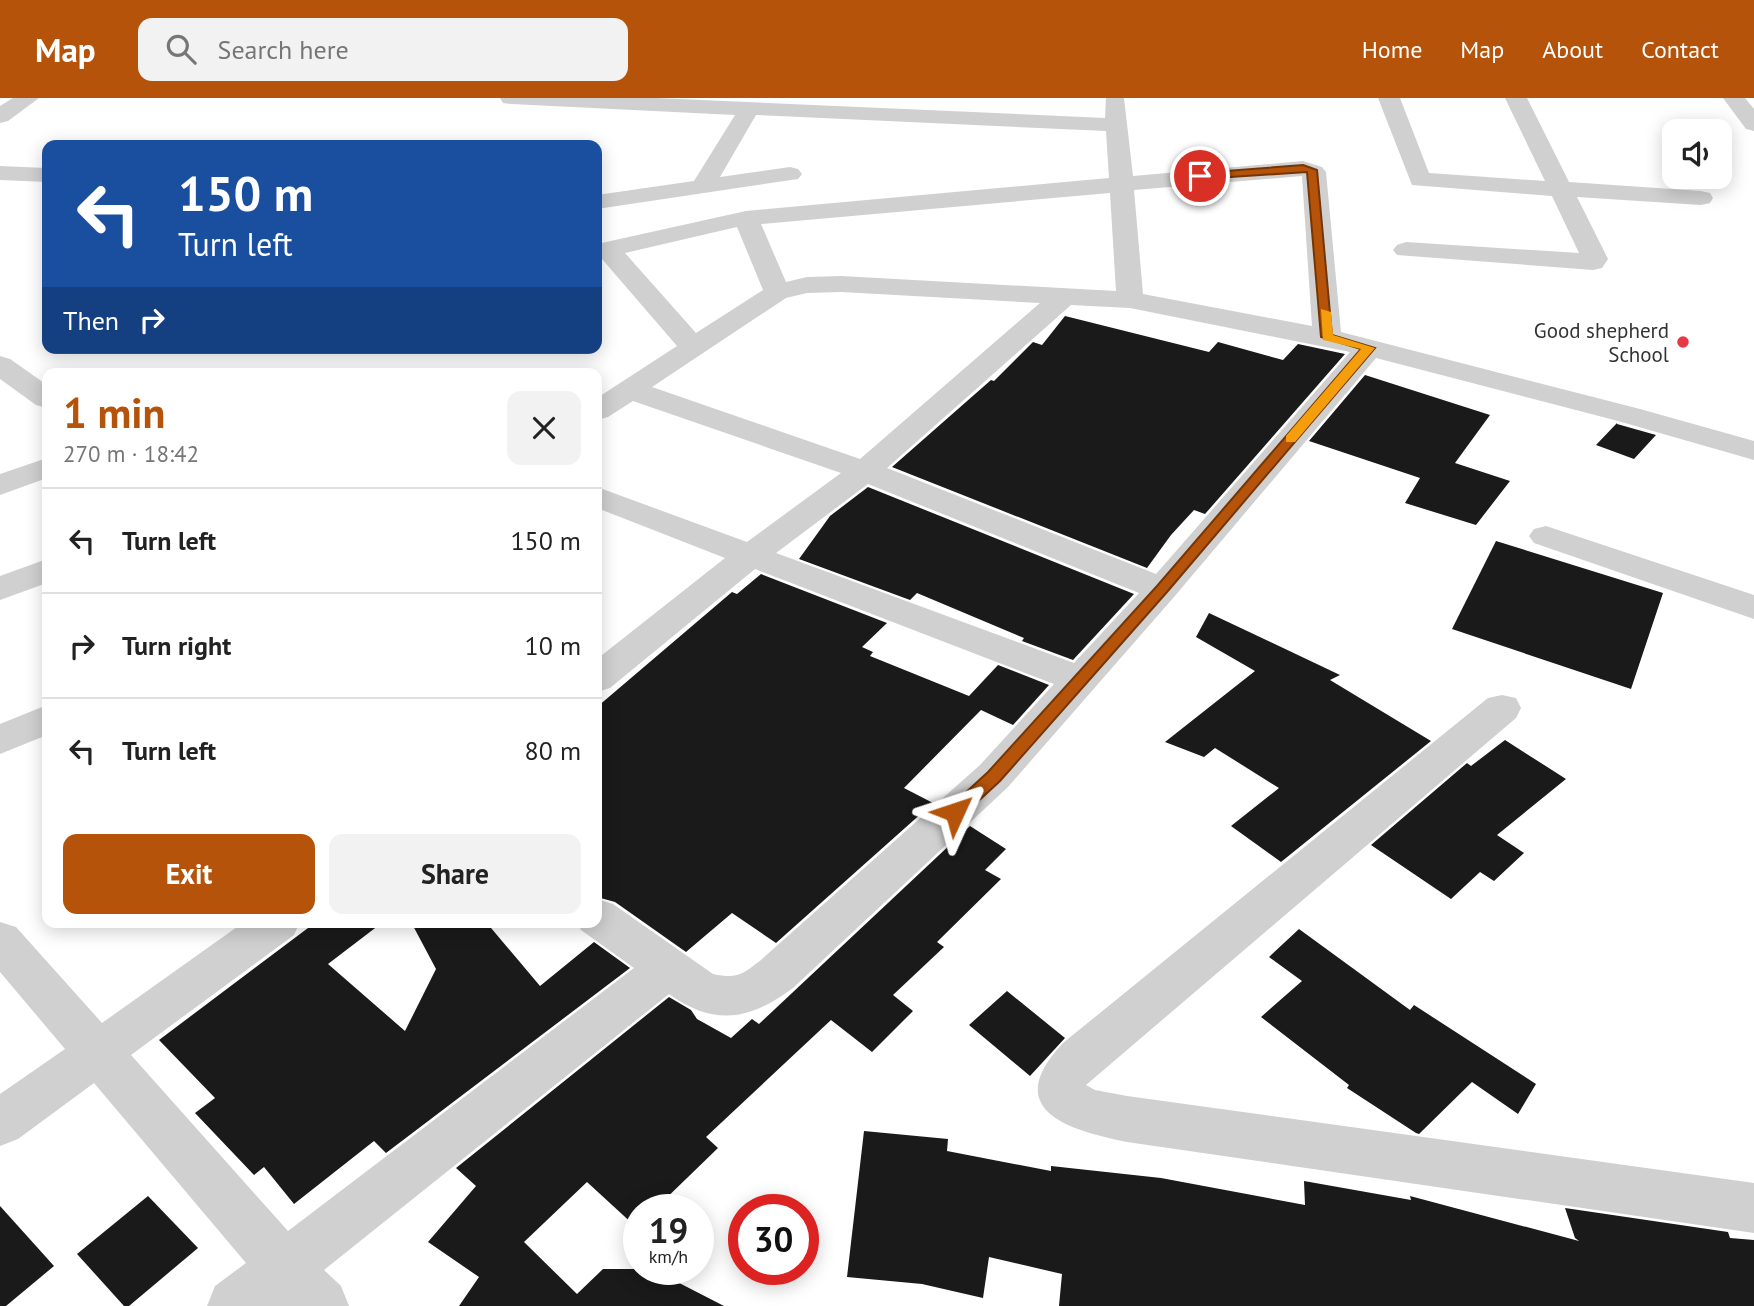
<!DOCTYPE html>
<meta charset="utf-8">
<style>
:root{--surface:#fff;--page:#f2f2f2;--text:#222;--muted:#767676;--line:#e0e0e0;--accent:#b45309}
body{margin:0;font-family:"PT Sans",sans-serif;background:var(--page);color:var(--text);height:100vh;display:flex;flex-direction:column;font-size:26px;white-space:nowrap}
*{box-sizing:border-box;margin:0}
p{font-size:23px;color:var(--muted)}
.icon{flex:none;width:38px;height:38px;fill:none;stroke:currentColor;stroke-width:2;stroke-linecap:round;stroke-linejoin:round}
.map{position:relative;flex:1;overflow:hidden}
.sheet{position:absolute;left:42px;top:270px;width:560px;height:560px;display:flex;flex-direction:column;background:var(--surface);border-radius:14px;box-shadow:0 4px 18px #0003}
.sheet>*{flex:none}
.hud{position:absolute;left:42px;top:42px;width:560px;height:214px;border-radius:14px;box-shadow:0 4px 18px #0003;background:#1a4fa0;color:#fff;overflow:hidden}
.fabs{position:absolute;left:1662px;top:21px;display:grid;gap:14px}
.fabs a{display:grid;place-items:center;width:70px;height:70px;border-radius:14px;background:var(--surface);box-shadow:0 4px 18px #0003;font-size:35px}
.speed{position:absolute;left:623px;top:1096px;display:flex;gap:14px;font-size:35px;font-weight:700;text-align:center}
.speed>*{display:grid;place-content:center;width:91px;height:91px;border-radius:50%;background:var(--surface);box-shadow:0 4px 18px #0003;line-height:1}
.speed small{font-size:18px;font-weight:400}
.speed .limit{border:10px solid #d22;background:#fff;color:#111}
.pin{position:absolute;display:grid;place-items:center;width:60px;height:60px;color:#fff;margin:-30px;border:4px solid #fff;border-radius:50%;box-shadow:0 2px 7px #0007}
.me{position:absolute;width:77px;margin:-38px;rotate:48deg;stroke-linejoin:round;filter:drop-shadow(0 0 5px #0008)}
.turn{display:flex;align-items:center;gap:24px;height:147px;padding:0 21px;font-size:32px}
.turn .icon{width:91px;height:91px;stroke-width:2.5}
.turn b{display:block;font-size:49px;line-height:60px}
.then{display:flex;align-items:center;height:66px;padding:0 21px;background:#0003;gap:14px;font-size:26px}
.round{display:grid;place-items:center;flex:none;width:74px;height:74px;border-radius:14px;background:var(--page)}
.head{display:flex;align-items:center;justify-content:space-between;height:119px;padding:0 21px}
h1{font-size:42px;font-weight:800;line-height:52px;color:var(--accent)}
.action{display:flex;gap:14px;margin-top:auto;padding:14px 21px}
.action a{flex:1;height:80px;border-radius:14px;background:var(--accent);color:#fff;font-size:28px;font-weight:800;line-height:80px;text-align:center}
.action a+a{background:var(--page);color:var(--text)}
ul{padding:0;list-style:none}
li{display:flex;align-items:center;gap:21px;height:105px;padding:0 21px;border-top:2px solid var(--line)}
li div{flex:1}
li b{display:block;font-size:26px}
li em{font-style:normal}
header{display:flex;align-items:center;gap:42px;box-sizing:border-box;height:98px;padding:0 35px;background:var(--accent);color:#fff}
header strong{font-size:33px}
nav{display:flex;gap:38px;margin-inline-start:auto;font-size:24px}
.search{width:490px;height:63px;background:var(--page);display:flex;align-items:center;gap:18px;box-sizing:border-box;padding:0 24px;border-radius:14px;color:var(--muted);font-size:26px}
.map>svg:first-child{display:block}
.building{fill:#1a1a1a}
.lines{fill:none;stroke-linecap:round;stroke-linejoin:round}
.minor{fill:#d0d0d0;fill-rule:evenodd}
.route{fill:#b45309;stroke:#753606;stroke-width:2}
.slow{fill:#f59e0b}
.poi-dot{fill:#e63946;stroke:#fff;stroke-width:2.5}
.labels{text-anchor:middle;dominant-baseline:central;stroke-width:7;stroke-linejoin:round;paint-order:stroke}
.far-poi-label{font-size:21px;fill:#333;stroke:#fff;text-anchor:end}
</style>
<header>
<strong>Map</strong>
<div class="search"><svg class="icon" aria-label="search" viewBox="0 0 24 24"><circle cx="10" cy="10" r="6"/><path d="M15 15l6 6"/></svg>Search here</div>
<nav><a>Home</a><a>Map</a><a>About</a><a>Contact</a></nav>
</header>
<div class="map">
<svg width="1754" height="1208" viewBox="0 0 1754 1208">
<rect width="100%" height="100%" fill="#fff"/>
<g class="building">
<path d="M1065 218 1209 254 1218 244 1283 262 1298 246 1345 256 1205 416 1194 412 1171 437 1147 470 892 369 991 282 994 283 1033 244 1042 247Z"/>
<path d="M1365 277 1490 317 1455 365 1510 383 1476 427 1405 405 1420 380 1309 343Z"/>
<path d="M1617 325V326L1656 337 1634 361 1596 347Z"/>
<path d="M868 389 1134 496 1073 562 1022 543 1024 540 917 495 910 502 799 461 830 418Z"/>
<path d="M1496 443 1663 495 1631 591 1452 531Z"/>
<path d="M761 476 887 525 862 549 873 554 870 558 969 598 998 567 1049 587 1013 627 981 612 904 690 933 705 776 845 732 815 686 854 615 804 597 799V609L732 494 737 496Z"/>
<path d="M1209 515 1340 577 1330 582 1431 643 1281 764 1231 728 1279 690 1215 650 1204 659 1165 644 1255 573 1196 539Z"/>
<path d="M1505 642 1566 681 1497 737 1524 755 1494 783 1480 774 1451 801 1371 747 1467 665 1471 668Z"/>
<path d="M970 728 1006 751 985 772 1001 781 937 844 944 849 893 897 913 913 872 954 831 922 706 1039 718 1050 655 1111H639V1127L636 1129 587 1084 524 1144 577 1196 603 1171H652L724 1208H459L479 1179 428 1144 476 1088 456 1070 669 899 691 912 697 921 731 940 752 921 759 926Z"/>
<path d="M316 824H383L328 866 405 933 436 871 411 824H486L540 888 594 844 630 870 386 1055 374 1043 294 1106 264 1069 254 1077 195 1015 215 1000 159 942Z"/>
<path d="M1299 831 1410 912 1414 907 1536 986 1518 1016 1472 984 1419 1036 1416 1035 1347 990 1349 987 1261 919 1302 883 1269 859Z"/>
<path d="M1007 893 1065 940 1030 978 969 927Z"/>
<path d="M864 1033 948 1041 947 1053 1051 1073V1068L1161 1080 1305 1107 1304 1083 1411 1102 1410 1098 1579 1143 1575 1140 1565 1110 1728 1134 1730 1140 1754 1142V1208H1059L1062 1176 989 1159 983 1200 922 1186 847 1179Z"/>
<path d="M148 1098 198 1150 129 1208H124L77 1156Z"/>
<path d="M0 1108 54 1168 6 1208H0Z"/>
</g>
<g class="lines">
<g class="minor">
<path d="M13 0H39L8 23 0 25V8Z"/>
<path d="M500 0H656L1105 20 1106 0H1124L1133 78 1303 63 1322 69 1326 74 1341 234 1640 311 1754 343V362L1618 323 1376 260 1174 499 1008 689 793 890C750 922 715 929 669 896L324 1172 341 1188 349 1208H207L215 1188 246 1165 94 985 18 1041 0 1048V996L65 951 0 874V824L16 829 102 925 244 824H300L294 837 131 957 288 1133 634 870 581 832 577 824H597V801L613 806 713 876C738 881 741 877 761 862L980 667 1054 586 755 471 610 590 597 594V561L725 460 597 410V389L747 444 841 375 633 303 608 319 597 322V300L677 248 602 161 597 162V146L746 113 1109 80 1106 33 756 17 720 79 790 69 798 71 802 76 798 81 597 111V97L694 83 735 17 511 6 503 5ZM1302 78 1312 228 1143 196 1134 92ZM1110 95 1116 193 841 178 807 179 786 184 761 126ZM737 129 763 192 696 235 625 155ZM841 194 1040 205 860 361 652 289 786 200 807 195ZM1071 207 1130 210 1350 254 1156 476 887 370ZM868 386 1139 495 1074 565 776 455Z"/>
<path d="M1378 0H1400L1429 75 1545 83 1505 0H1527L1569 84 1701 93 1710 95 1713 100 1710 105 1701 107 1577 99 1608 161 1602 170 1593 172 1397 157 1393 152 1397 147 1406 144 1579 155 1552 98 1412 87Z"/>
<path d="M1723 0H1745L1754 11V33L1746 31Z"/>
<path d="M0 68 47 70V84L0 82Z"/>
<path d="M0 258 10 261 47 287V310L36 307 0 281Z"/>
<path d="M47 360V380L0 397V376Z"/>
<path d="M1546 428 1754 497V521L1534 445 1529 438 1534 431Z"/>
<path d="M47 461V485L0 502V478Z"/>
<path d="M1502 597 1516 600 1521 610 1516 620 1086 987 1095 992 1127 998 1754 1085V1135L1127 1044C1068 1032 1000 1012 1063 945L1488 600Z"/>
<path d="M47 607V637L0 656V626Z"/>
</g>
</g>
<path class="route" d="M1303 67 1317 72 1332 237 1375 250 1167 494 1000 683 961 719H949L946 714 949 710 988 674 1157 488 1361 251 1321 239 1307 74 1200 81 1195 78 1200 75Z"/>
<path class="slow" d="M1321 211 1331 214 1333 237 1375 250 1295 344H1286V338L1361 251 1323 242Z"/>
<circle class="poi-dot" cx="1683" cy="244" r="7"/>
<g class="labels">
<g class="far-poi-label">
<text x="1669" y="232">Good shepherd<tspan x="1669" dy="24">School</tspan></text>
</g>
</g>
</svg>
<div class="fabs">
<a><svg class="icon" aria-label="sound" viewBox="0 0 24 24"><path d="M4 9h4l5-4v14l-5-4H4zM17 9q2 3 0 6"/></svg></a>
</div>
<div class="speed"><div>19<small>km/h</small></div><div class="limit">30</div></div>
<div class="pin" style="left:1200px;top:78px;background:#d93025"><svg class="icon" aria-label="arrive" viewBox="0 0 24 24"><path d="M6 21V4h12l-3 4 3 4H6"/></svg></div>
<svg class="me" style="left:955px;top:714px" viewBox="-20 -20 40 40"><path d="M0-17L14 15 0 8-14 15z" fill="#b45309" stroke="#fff" stroke-width="4"/></svg>
<div class="hud">
<div class="turn"><svg class="icon" aria-label="left" viewBox="0 0 24 24"><path d="M17 20v-9H6M10 6l-5 5 5 5"/></svg><div><b>150 m</b>Turn left</div></div>
<div class="then">Then<svg class="icon" aria-label="right" viewBox="0 0 24 24"><path d="M7 20v-9h11M14 6l5 5-5 5"/></svg></div>
</div>
<section class="sheet">
<div class="head"><div><h1>1 min</h1><p>270 m · 18:42</p></div><a class="round"><svg class="icon" aria-label="close" viewBox="0 0 24 24"><path d="M6 6l12 12M18 6L6 18"/></svg></a></div>
<ul>
<li><svg class="icon" aria-label="left" viewBox="0 0 24 24"><path d="M17 20v-9H6M10 6l-5 5 5 5"/></svg><div><b>Turn left</b></div><em>150 m</em></li>
<li><svg class="icon" aria-label="right" viewBox="0 0 24 24"><path d="M7 20v-9h11M14 6l5 5-5 5"/></svg><div><b>Turn right</b></div><em>10 m</em></li>
<li><svg class="icon" aria-label="left" viewBox="0 0 24 24"><path d="M17 20v-9H6M10 6l-5 5 5 5"/></svg><div><b>Turn left</b></div><em>80 m</em></li>
</ul>
<div class="action"><a>Exit</a><a>Share</a></div>
</section>
</div>
